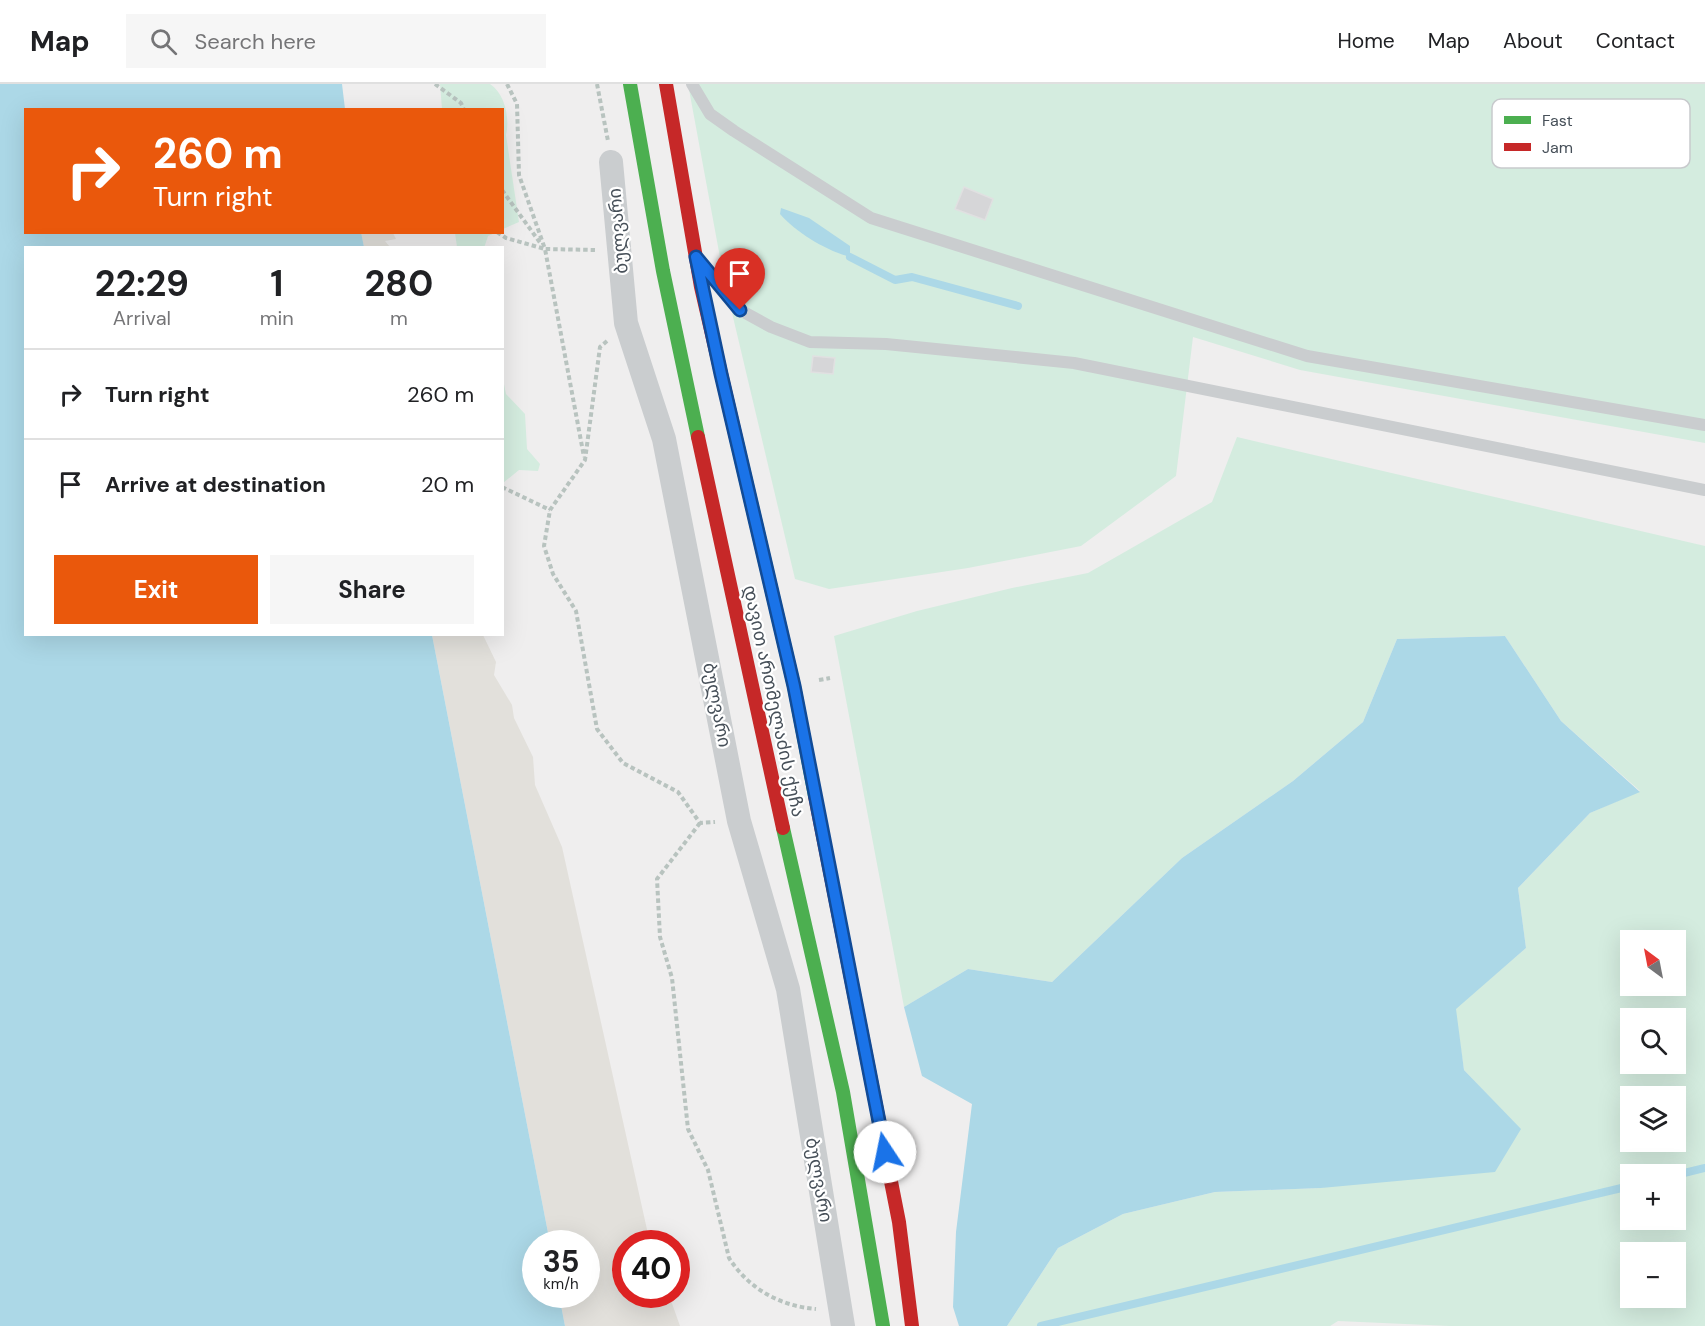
<!DOCTYPE html>
<meta charset="utf-8">
<style>
:root{--surface:#fff;--page:#f6f6f6;--text:#202124;--muted:#757577;--line:#e0e0e0;--accent:#ea580c}
body{margin:0;font-family:"DM Sans","Noto Sans Georgian",sans-serif;background:var(--page);color:var(--text);height:100vh;display:flex;flex-direction:column;font-size:22px;white-space:nowrap}
*{box-sizing:border-box;margin:0}
p{font-size:20px;color:var(--muted)}
.icon{flex:none;width:33px;height:33px;fill:none;stroke:currentColor;stroke-width:2;stroke-linecap:round;stroke-linejoin:round}
.map{position:relative;flex:1;overflow:hidden}
.details{position:absolute;left:24px;top:162px;width:480px;height:390px;display:flex;flex-direction:column;background:var(--surface);border-radius:0px;box-shadow:0 6px 24px #0002}
.details>*{flex:none}
.top-card{position:absolute;left:24px;top:24px;width:480px;height:126px;border-radius:0px;box-shadow:0 6px 24px #0002;background:#ea580c;color:#fff;overflow:hidden}
.needle{width:39px;rotate:328deg}
.buttons{position:absolute;left:1620px;top:846px;display:grid;gap:12px}
.buttons a{display:grid;place-items:center;width:66px;height:66px;border-radius:0px;background:var(--surface);box-shadow:0 6px 24px #0002;font-size:30px}
.speed{position:absolute;left:522px;top:1146px;display:flex;gap:12px;font-size:30px;font-weight:700;text-align:center}
.speed>*{display:grid;place-content:center;width:78px;height:78px;border-radius:50%;background:var(--surface);box-shadow:0 6px 24px #0002;line-height:1}
.speed small{font-size:15px;font-weight:400}
.speed .limit{border:9px solid #d22;background:#fff;color:#111}
.pin{position:absolute;display:grid;place-items:center;width:51px;height:51px;color:#fff;margin:-62px -26px;border-radius:50% 50% 50% 0;rotate:-45deg;box-shadow:0 0 6px #0007}
.pin .icon{rotate:45deg}
.me{position:absolute;width:66px;margin:-33px;rotate:349deg;stroke-linejoin:round;filter:drop-shadow(0 0 4px #0008)}
.turn{display:flex;align-items:center;gap:21px;height:126px;padding:0 30px;font-size:27px}
.turn .icon{width:78px;height:78px;stroke-width:2.5}
.turn b{display:block;font-size:42px;line-height:51px}
.eta{display:flex;justify-content:space-evenly;align-items:center;height:102px;text-align:center}
.eta b{font-size:36px;font-weight:700;line-height:42px}
.primary-button{display:flex;gap:12px;margin-top:auto;padding:12px 30px}
.primary-button a{flex:1;height:69px;border-radius:0px;background:var(--accent);color:#fff;font-size:24px;font-weight:700;line-height:69px;text-align:center}
.primary-button a+a{background:var(--page);color:var(--text)}
ul{padding:0;list-style:none}
li{display:flex;align-items:center;gap:18px;height:90px;padding:0 30px;border-top:2px solid var(--line)}
li div{flex:1}
li b{display:block;font-size:22px}
li em{font-style:normal}
header{display:flex;align-items:center;gap:36px;box-sizing:border-box;height:84px;padding:0 30px;background:var(--surface);border-bottom:2px solid var(--line)}
header strong{font-size:28px}
nav{display:flex;gap:33px;margin-inline-start:auto;font-size:21px}
.search{width:420px;height:54px;background:var(--page);display:flex;align-items:center;gap:15px;box-sizing:border-box;padding:0 21px;border-radius:0px;color:var(--muted);font-size:22px}
.map>svg:first-child{display:block}
.green{fill:#d4ecdf;fill-rule:evenodd}
.sand{fill:#e2e0db}
.water{fill:#acd8e7}
.lines{fill:none;stroke-linecap:round;stroke-linejoin:round}
.stream{stroke:#acd8e7;stroke-width:8}
.building{fill:#d6d6d8;stroke:#e0e0e1;stroke-width:1.5}
.path{stroke:#b8c3bf;stroke-width:4;stroke-dasharray:4.5 3;stroke-linecap:butt}
.lane{stroke:#cacdcf;stroke-width:12}
.street{stroke:#cacdcf;stroke-width:24}
.fast{stroke:#4caf50;stroke-width:14}
.jam{stroke:#c62828;stroke-width:14}
.route-casing{stroke:#114b97;stroke-width:15}
.route{stroke:#1a73e8;stroke-width:10}
.labels{text-anchor:middle;dominant-baseline:central;stroke-width:4.5;stroke-linejoin:round;paint-order:stroke}
.street-label{font-size:18px;fill:#475059;stroke:#fff}
.key{fill:#fff;stroke:#c8cacd;stroke-width:1.5}
.key-label{font-size:16px;fill:#475059}
</style>
<header>
<strong>Map</strong>
<div class="search"><svg class="icon" aria-label="search" viewBox="0 0 24 24"><circle cx="10" cy="10" r="6"/><path d="M15 15l6 6"/></svg>Search here</div>
<nav><a>Home</a><a>Map</a><a>About</a><a>Contact</a></nav>
</header>
<div class="map">
<svg width="1705" height="1242" viewBox="0 0 1705 1242">
<rect width="100%" height="100%" fill="#efeeee"/>
<g class="green">
<path d="M440 0H490C505 10 510 34 506 51L519 138 503 145 502 26 442 25Z"/>
<path d="M688 0H1705V359L1300 286 1193 253 1176 392 1081 462 968 484 829 505 795 495 724 195Z"/>
<path d="M455 149V148L495 149 488 152 484 164 457 163Z"/>
<path d="M502 290 506 310 525 330 527 365 540 380 538 387 519 386 503 399Z"/>
<path d="M1237 353 1705 462V1242H1450L1338 1237 1330 1242H1007L1058 1164 1123 1130 1215 1108 1321 1104 1520 1045 1464 986 1455 925 1526 864 1518 804 1590 729 1640 707 1561 637 1505 552 1397 555 1363 638 1293 697 1182 774 1052 898 968 885 904 923 834 552 917 527 1012 504 1088 489 1212 418ZM1630 856H1676V902H1630ZM1630 934H1676V980H1630ZM1630 1012H1676V1058H1630ZM1630 1090H1676V1136H1630ZM1630 1168H1676V1214H1630Z"/>
</g>
<g class="sand">
<path d="M361 149H393L396 155 385 157 390 163H364Z"/>
<path d="M432 551H483L496 578 494 591 512 621 514 634 533 673 535 701 562 763 650 1159 626 1160V1210L669 1211 680 1242H565L559 1211 586 1210V1160L550 1159Z"/>
</g>
<g class="water">
<path d="M0 0H342L345 25 26 26V148H361L364 163 26 164V550L432 551 550 1159 536 1160V1210L559 1211 565 1242H0Z"/>
<path d="M781 124 809 134 850 162V173C825 166 797 149 780 130Z"/>
<path d="M1505 552 1561 637 1640 708 1590 729 1518 804 1526 864 1456 925 1464 986 1521 1045 1495 1088 1321 1104 1215 1108 1123 1130 1058 1164 1007 1242H959L953 1223 956 1148 972 1020 922 992 904 923 968 885 1052 898 1182 774 1293 697 1363 638 1397 555Z"/>
</g>
<g class="lines">
<g class="stream">
<path d="M850 173 895 196 912 193 1018 222"/>
<path d="M1676 1091 1705 1084"/>
<path d="M1041 1242 1630 1102"/>
</g>
</g>
<g class="building">
<path d="M964 103 993 115 985 136 955 125Z"/>
<path d="M813 272 835 274 833 290 811 288Z"/>
</g>
<g class="lines">
<g class="path">
<path d="M435 0 461 19 464 26"/>
<path d="M507 0 517 20 519 91 545 165 595 166"/>
<path d="M597 0 608 57"/>
<path d="M502 106 541 160"/>
<path d="M497 148 506 154 545 165 584 373"/>
<path d="M607 257 600 263 585 376 550 426 544 462 553 490 576 527 597 645 623 679 678 708 700 739 715 738"/>
<path d="M502 403 550 426"/>
<path d="M819 596 830 594"/>
<path d="M700 739 657 795 660 853 672 894 688 1045 708 1086 729 1174C749 1205 780 1222 816 1225"/>
</g>
<g class="lane">
<path d="M692 0 710 30 734 47 871 134 1307 272 1705 341"/>
<path d="M707 187 740 226 771 243 810 258 886 260 1074 279 1705 406"/>
</g>
<path class="street" d="M611 78 626 239 664 355 739 737 788 905 843 1242"/>
<g class="fast">
<path d="M630 0 663 187 698 353"/>
<path d="M736 354 794 602 815 712"/>
<path d="M783 744 843 1008 883 1242"/>
</g>
<g class="jam">
<path d="M666 0 701 203 736 354"/>
<path d="M698 353 783 744"/>
<path d="M815 712 899 1138 912 1242"/>
</g>
</g>
<g class="lines">
<g class="route-casing">
<path id="route" d="M740 226 696 173 721 290 794 602 885 1068"/>
</g>
<use href="#route" class="route"/>
</g>
<g class="labels">
<g class="street-label">
<text transform="translate(618 147) rotate(-95)">ბულვარი</text>
<text transform="translate(774 617) rotate(78)">დავით ართმელაძის ქუჩა</text>
<text transform="translate(717 621) rotate(79)">ბულვარი</text>
<text transform="translate(819 1096) rotate(80)">ბულვარი</text>
</g>
</g>
<rect x="1492" y="15" width="198" height="69" rx="9" class="key"/>
<rect x="1504" y="32" width="27" height="8" fill="#4caf50"/>
<rect x="1504" y="59" width="27" height="8" fill="#c62828"/>
<g class="key-label">
<text x="1542" y="42">Fast</text>
<text x="1542" y="69">Jam</text>
</g>
</svg>
<div class="buttons">
<a><svg class="needle" viewBox="-14 -14 28 28"><path d="M0-13l5 13h-10z" fill="#e53935"/><path d="M0 13l5-13h-10z" fill="#757577"/></svg></a>
<a><svg class="icon" aria-label="search" viewBox="0 0 24 24"><circle cx="10" cy="10" r="6"/><path d="M15 15l6 6"/></svg></a>
<a><svg class="icon" aria-label="layers" viewBox="0 0 24 24"><path d="M12 4l9 5-9 5-9-5zM3 14l9 5 9-5"/></svg></a>
<a>+</a>
<a>−</a>
</div>
<div class="speed"><div>35<small>km/h</small></div><div class="limit">40</div></div>
<div class="pin" style="left:740px;top:226px;background:#d93025"><svg class="icon" aria-label="arrive" viewBox="0 0 24 24"><path d="M6 21V4h12l-3 4 3 4H6"/></svg></div>
<svg class="me" style="left:885px;top:1068px" viewBox="-20 -20 40 40"><circle r="19" fill="#fff"/><path d="M0-13L10 11 0 6-10 11z" fill="#1a73e8"/></svg>
<div class="top-card">
<div class="turn"><svg class="icon" aria-label="right" viewBox="0 0 24 24"><path d="M7 20v-9h11M14 6l5 5-5 5"/></svg><div><b>260 m</b>Turn right</div></div>
</div>
<section class="details">
<div class="eta">
<div><b>22:29</b><p>Arrival</p></div>
<div><b>1</b><p>min</p></div>
<div><b>280</b><p>m</p></div>
</div>
<ul>
<li><svg class="icon" aria-label="right" viewBox="0 0 24 24"><path d="M7 20v-9h11M14 6l5 5-5 5"/></svg><div><b>Turn right</b></div><em>260 m</em></li>
<li><svg class="icon" aria-label="arrive" viewBox="0 0 24 24"><path d="M6 21V4h12l-3 4 3 4H6"/></svg><div><b>Arrive at destination</b></div><em>20 m</em></li>
</ul>
<div class="primary-button"><a>Exit</a><a>Share</a></div>
</section>
</div>
